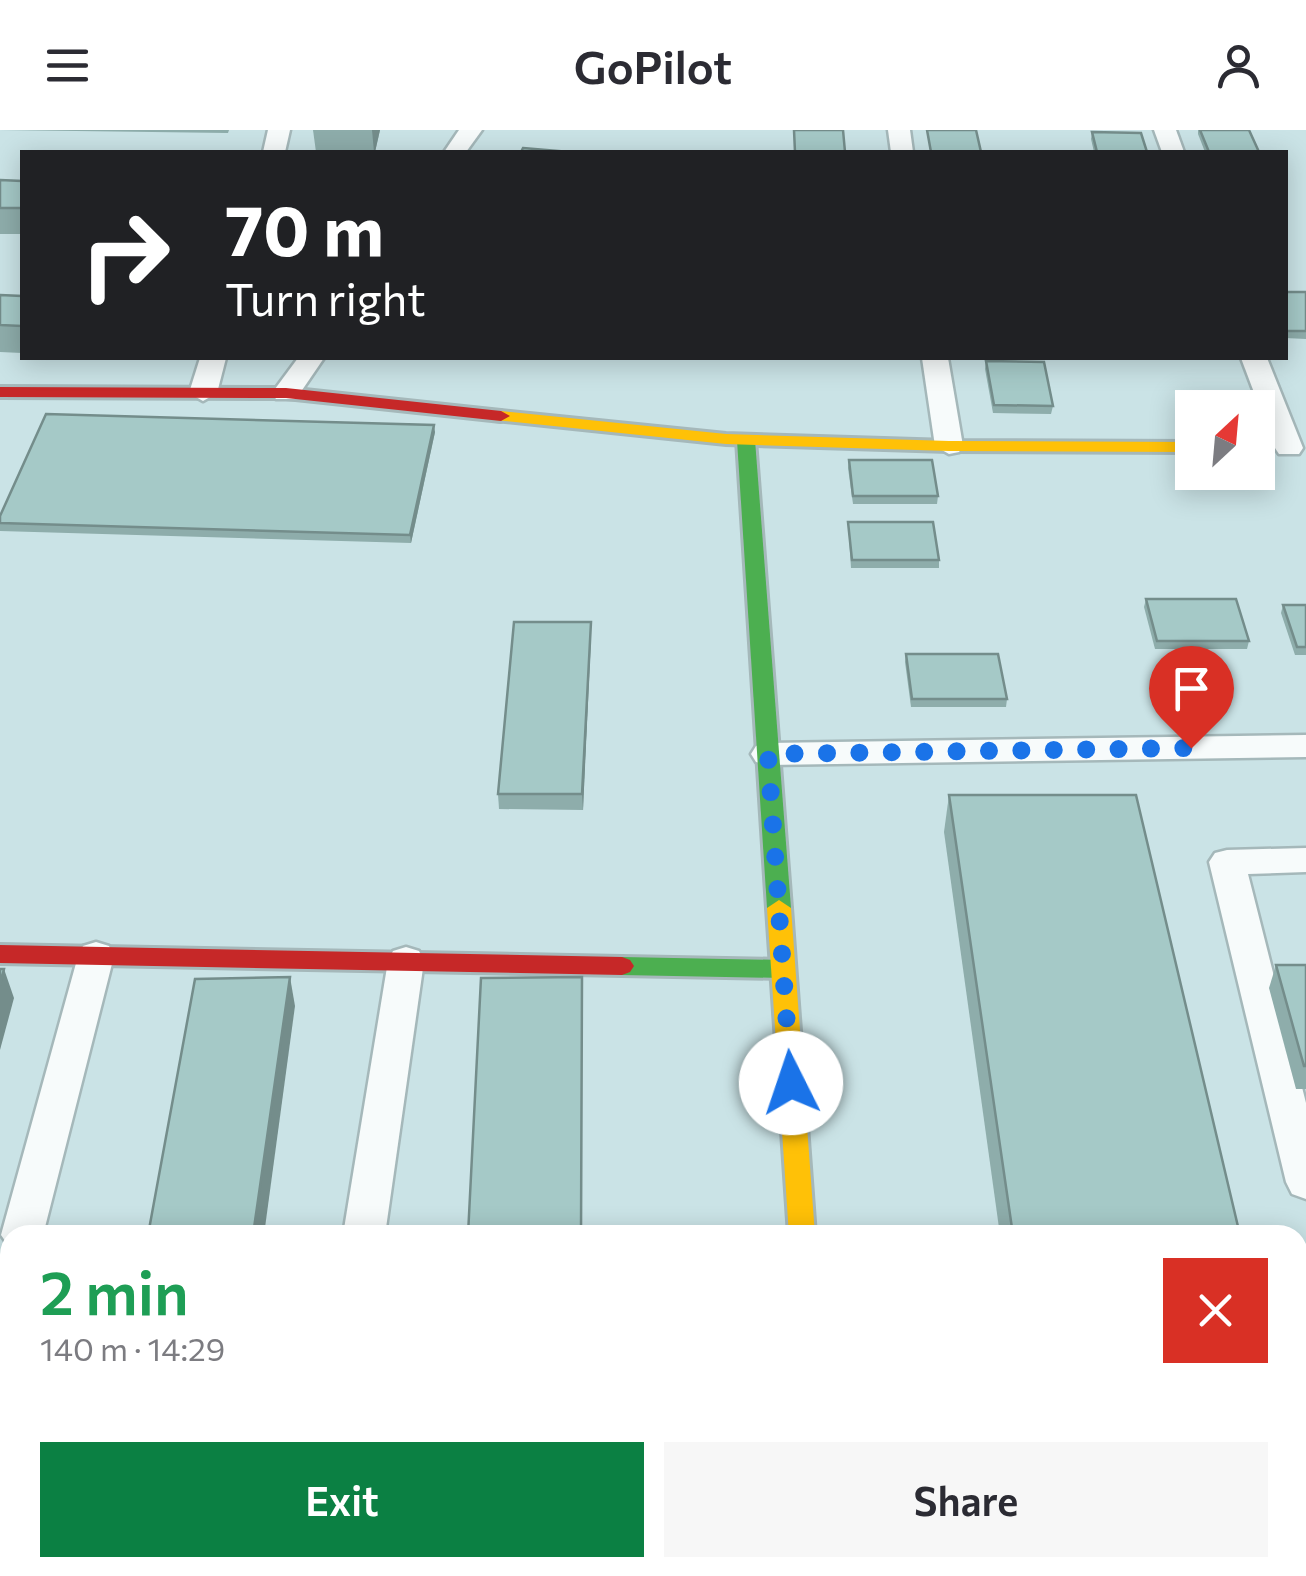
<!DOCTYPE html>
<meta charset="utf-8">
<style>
:root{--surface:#fff;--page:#f7f7f7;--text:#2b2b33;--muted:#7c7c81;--accent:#0b8043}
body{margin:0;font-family:Commissioner,sans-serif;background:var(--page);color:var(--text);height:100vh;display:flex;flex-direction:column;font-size:38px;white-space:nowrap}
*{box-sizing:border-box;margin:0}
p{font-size:32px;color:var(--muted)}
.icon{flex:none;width:55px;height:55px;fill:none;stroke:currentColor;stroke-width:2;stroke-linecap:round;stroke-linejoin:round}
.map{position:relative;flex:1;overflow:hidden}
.drawer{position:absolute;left:0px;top:1095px;width:1308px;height:352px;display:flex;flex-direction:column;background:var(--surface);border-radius:30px 30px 0 0;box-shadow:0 5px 25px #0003}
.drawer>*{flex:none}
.banner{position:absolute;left:20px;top:20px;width:1268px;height:210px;border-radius:0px;box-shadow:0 5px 25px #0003;background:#202124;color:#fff;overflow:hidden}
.needle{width:65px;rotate:26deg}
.controls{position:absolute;left:1175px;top:260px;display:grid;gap:20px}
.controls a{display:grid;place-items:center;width:100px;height:100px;border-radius:0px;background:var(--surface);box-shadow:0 5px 25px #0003;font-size:50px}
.pin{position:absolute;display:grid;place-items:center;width:85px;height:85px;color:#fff;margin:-102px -42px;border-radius:50% 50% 50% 0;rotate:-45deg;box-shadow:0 0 10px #0007}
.pin .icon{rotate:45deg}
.me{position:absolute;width:110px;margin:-55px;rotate:356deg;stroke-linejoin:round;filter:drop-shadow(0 0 8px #0008)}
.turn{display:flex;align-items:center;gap:35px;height:210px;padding:0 40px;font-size:45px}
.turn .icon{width:130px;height:130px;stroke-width:2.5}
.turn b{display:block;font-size:70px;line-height:85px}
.round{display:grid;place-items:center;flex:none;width:105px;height:105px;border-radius:0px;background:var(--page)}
.headline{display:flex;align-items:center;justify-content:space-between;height:170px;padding:0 40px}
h1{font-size:60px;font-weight:600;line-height:75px;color:#1e9e55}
.primary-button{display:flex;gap:20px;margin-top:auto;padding:20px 40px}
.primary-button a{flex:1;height:115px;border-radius:0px;background:var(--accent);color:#fff;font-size:40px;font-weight:600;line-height:115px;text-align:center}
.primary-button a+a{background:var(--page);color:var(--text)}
header{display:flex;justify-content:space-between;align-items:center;height:130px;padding:0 40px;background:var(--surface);font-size:45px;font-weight:600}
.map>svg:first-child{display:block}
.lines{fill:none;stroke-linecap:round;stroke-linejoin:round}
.street-casing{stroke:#a5b8ba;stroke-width:5}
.fast-casing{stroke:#a5b8ba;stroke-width:6}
.slow-casing{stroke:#a5b8ba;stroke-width:6}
.jam-casing{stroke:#a5b8ba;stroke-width:6}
.street{fill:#f7fbfb;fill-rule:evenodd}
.fast{fill:#4caf50;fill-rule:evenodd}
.slow{fill:#ffc107;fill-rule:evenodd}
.jam{fill:#c62828;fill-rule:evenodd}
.wall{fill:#8eadab}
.shaded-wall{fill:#748d8b}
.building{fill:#a5c9c7;stroke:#748d8b;stroke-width:2.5}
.route{stroke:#1a73e8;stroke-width:18;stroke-dasharray:0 32.4}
</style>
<header><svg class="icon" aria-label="menu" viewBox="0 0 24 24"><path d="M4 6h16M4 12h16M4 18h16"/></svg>GoPilot<svg class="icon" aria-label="person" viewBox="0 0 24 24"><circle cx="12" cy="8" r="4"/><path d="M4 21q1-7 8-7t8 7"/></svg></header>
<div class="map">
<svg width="1306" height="1446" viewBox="0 0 1306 1446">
<rect width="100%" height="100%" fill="#cae3e6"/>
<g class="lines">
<g class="street-casing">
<g id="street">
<path d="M268 0H290L285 22H263Z"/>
<path d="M459 0H482L466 22H444Z"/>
<path d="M888 0H910L913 22H891Z"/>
<path d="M1154 0H1176L1184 22H1162Z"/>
<path d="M200 228H226L217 263 203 271 189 263Z"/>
<path d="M298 228H324L296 269H276L272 263Z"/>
<path d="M922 228H948L963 316 959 322 949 324 935 316Z"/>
<path d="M1241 228H1267L1303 318 1299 324H1279L1275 318Z"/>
<path d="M1306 605V627L768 635 756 632 751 624 756 616 768 613Z"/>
<path d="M1306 718V742L1248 744 1306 973V1069L1292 1064 1286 1052 1209 732 1215 723 1227 720Z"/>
<path d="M96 812 109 816 114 826 43 1105H10V1118L1 1105 78 826 83 816Z"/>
<path d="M406 817 419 821 424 831 385 1105H343L388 831 393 821Z"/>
<path d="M10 1133V1203L0 1207V1137Z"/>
<path d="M801 1438H848L850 1446H802Z"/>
</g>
</g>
<g class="fast-casing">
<g id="fast">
<path d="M746 305 755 310 791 778 779 786 767 778 737 310Z"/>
<path d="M622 827 783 830 791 833 795 839 791 845 783 848 622 845 614 842 610 836 614 830Z"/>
</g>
</g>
<g class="slow-casing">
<g id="slow">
<path d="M501 281 726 304 949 311 1192 312V322L949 321 726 314 495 290 492 286Z"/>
<path d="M779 770 791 778 815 1105H789L767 778Z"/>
</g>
</g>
<g class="jam-casing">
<g id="jam">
<path d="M0 257 286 258 501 281 510 286 501 291 286 268 0 267Z"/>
<path d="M0 815 622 827 630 830 634 836 630 842 622 845 0 833Z"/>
</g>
</g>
<use href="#street" class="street"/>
<use href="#fast" class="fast"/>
<use href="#slow" class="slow"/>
<use href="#jam" class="jam"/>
</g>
<g class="wall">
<path d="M0 0H229L228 3Z"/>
<path d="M313 0H380L375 22H316Z"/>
<path d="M1198 0H1249L1259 22H1205L1198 4Z"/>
<path d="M1092 2 1147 22H1094L1091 9Z"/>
<path d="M0 50 22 51V104H0Z"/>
<path d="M1285 162H1306V209L1285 208Z"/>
<path d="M0 165 22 166V223L0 222Z"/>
<path d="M986 231 1053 276 1051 284 993 283 985 239Z"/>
<path d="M435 302 411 413 0 401V386Z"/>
<path d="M849 330 938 366 937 374H853L848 338Z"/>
<path d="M848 392 939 430V438H851Z"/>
<path d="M1146 469 1249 511 1247 519H1155L1144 477Z"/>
<path d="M1283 475H1306V525H1295L1281 483Z"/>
<path d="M591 492 583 680 499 679 498 664Z"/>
<path d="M906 524 1007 569 1006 577H911L905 532Z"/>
<path d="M949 665 1240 1105H1000L944 702Z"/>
<path d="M1276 835H1306V959H1296L1269 858Z"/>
<rect x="0" y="1220" width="10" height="99"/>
</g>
<g class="shaded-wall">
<path d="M372 0H380L375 22H374Z"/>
<path d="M434 295 435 302 411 413 410 405Z"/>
<path d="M591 492V508L583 680 582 664Z"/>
<path d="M4 839 14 868 0 920V855Z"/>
<path d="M290 847 295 876 264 1105H253Z"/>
<path d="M582 847V1105H581Z"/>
</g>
<g class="building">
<path d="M794 0H843L845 22H795Z"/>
<path d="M927 0H976L981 22H931Z"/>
<path d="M1200 0H1249L1259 22H1209Z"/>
<path d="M1092 2 1141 3 1147 22H1097Z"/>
<path d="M523 18 570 22H521Z"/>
<path d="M0 50 22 51V78H0Z"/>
<rect x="1285" y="162" width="21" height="39"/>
<path d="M0 165 22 166V196L0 195Z"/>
<path d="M986 231 1044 232 1053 276 994 275Z"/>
<path d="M46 284 434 295 410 405 0 393V386Z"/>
<path d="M849 330H932L938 366H853Z"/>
<path d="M848 392H933L939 430H852Z"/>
<path d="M1146 469H1236L1249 511H1157Z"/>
<path d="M1283 475H1306V517H1297Z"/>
<path d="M514 492H591L582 664H498Z"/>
<path d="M906 524H998L1007 569H912Z"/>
<path d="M949 665H1136L1240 1105H1013Z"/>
<path d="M1276 835H1306V936H1304Z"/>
<path d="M0 839H4L0 855Z"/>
<path d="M290 847 253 1105H148L195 849Z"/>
<path d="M582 847 581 1105H468L481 848Z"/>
<rect x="0" y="1220" width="10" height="92"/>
</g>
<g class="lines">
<path class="route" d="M791 953 768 624 1191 618"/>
</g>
</svg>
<div class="controls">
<a><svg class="needle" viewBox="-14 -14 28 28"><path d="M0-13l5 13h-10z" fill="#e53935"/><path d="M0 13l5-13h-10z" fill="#7c7c81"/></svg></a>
</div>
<div class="pin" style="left:1191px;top:618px;background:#d93025"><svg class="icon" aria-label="arrive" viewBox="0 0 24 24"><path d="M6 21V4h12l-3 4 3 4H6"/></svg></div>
<svg class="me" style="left:791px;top:953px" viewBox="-20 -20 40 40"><circle r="19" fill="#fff"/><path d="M0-13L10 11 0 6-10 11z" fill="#1a73e8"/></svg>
<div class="banner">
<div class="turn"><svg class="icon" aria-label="right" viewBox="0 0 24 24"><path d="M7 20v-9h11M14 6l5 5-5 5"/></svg><div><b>70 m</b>Turn right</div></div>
</div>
<section class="drawer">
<div class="headline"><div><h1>2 min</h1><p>140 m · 14:29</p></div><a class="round" style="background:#d93025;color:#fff"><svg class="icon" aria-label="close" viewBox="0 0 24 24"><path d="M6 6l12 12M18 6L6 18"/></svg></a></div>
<div class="primary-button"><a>Exit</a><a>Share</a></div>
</section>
</div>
